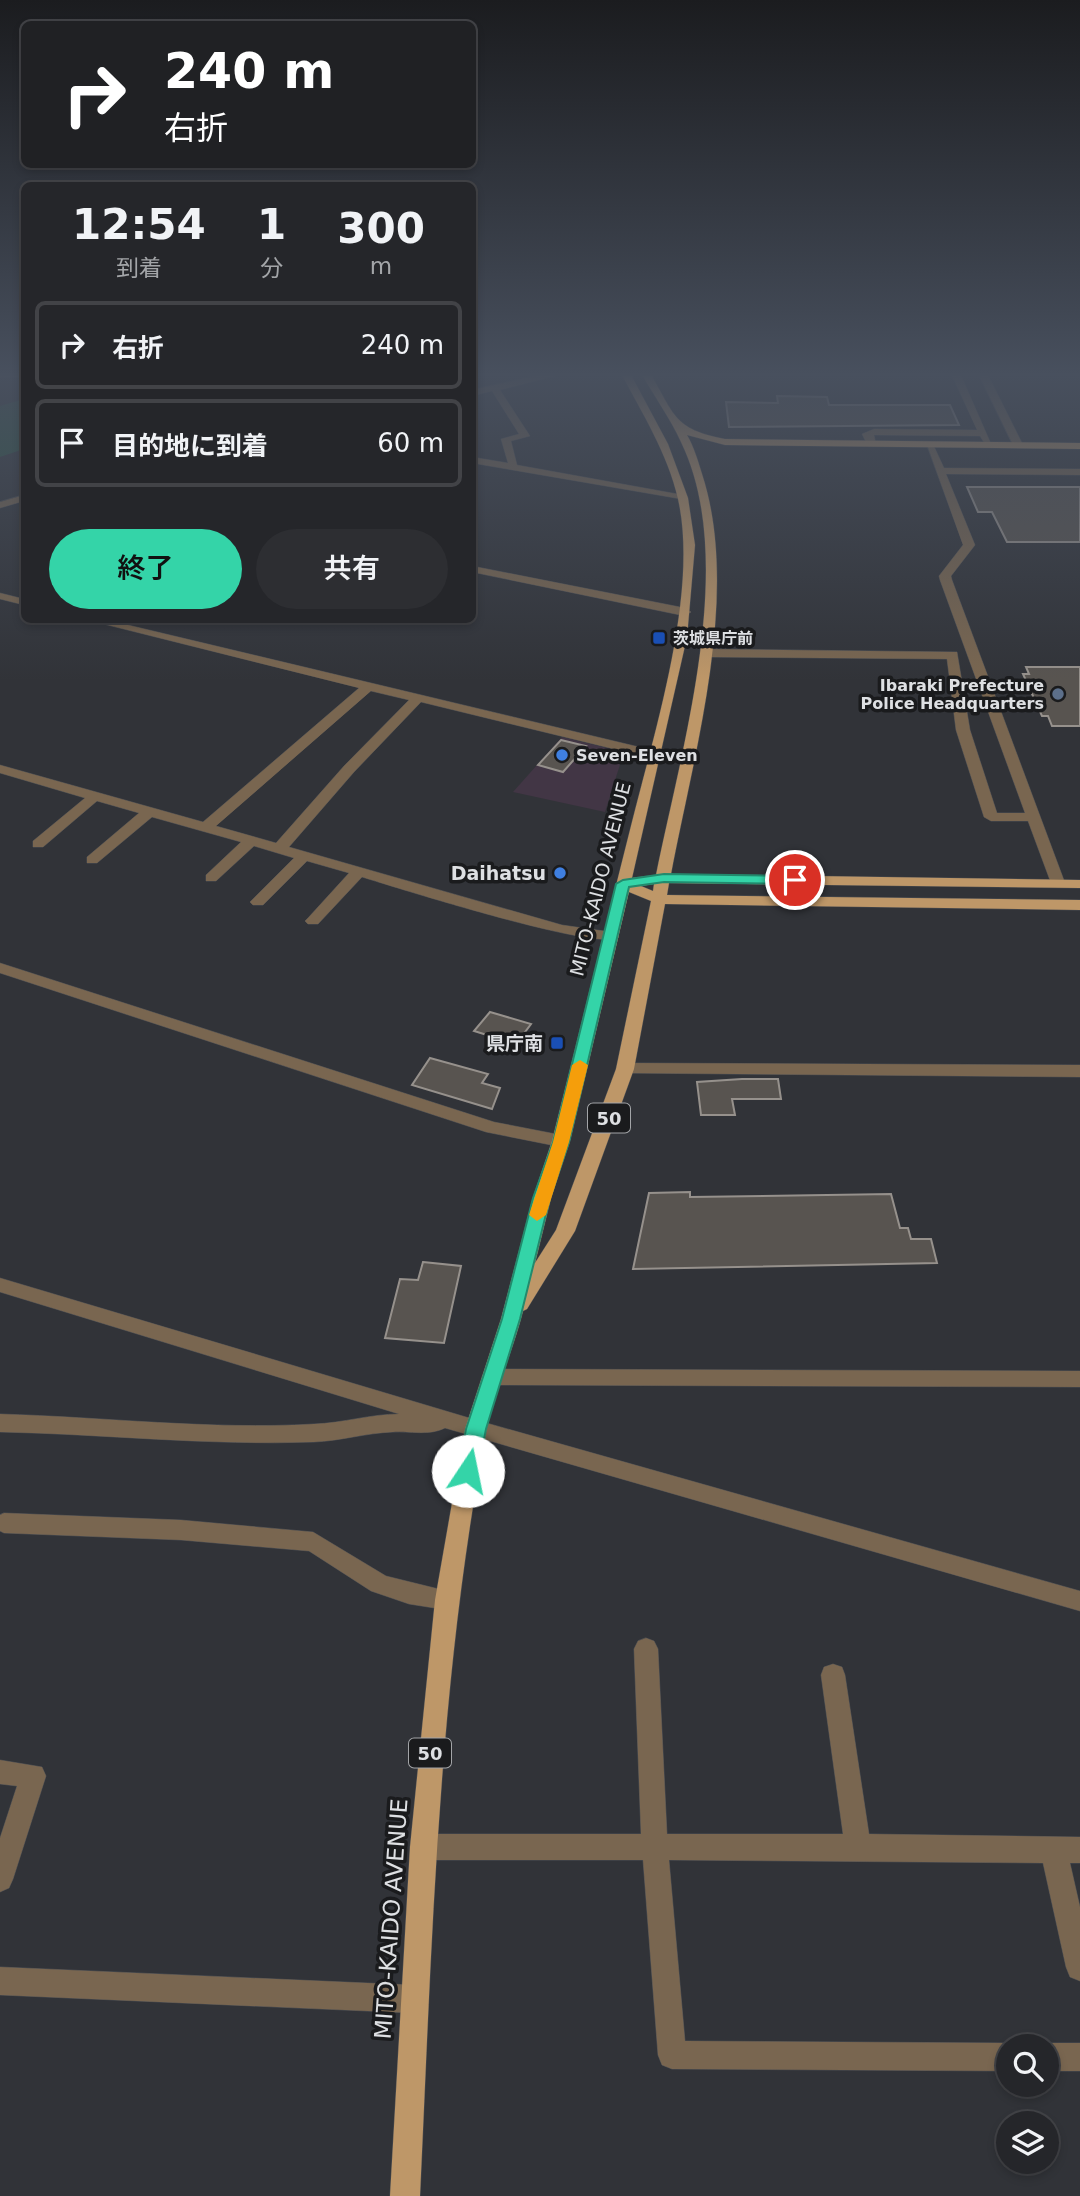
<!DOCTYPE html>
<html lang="ja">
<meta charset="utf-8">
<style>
:root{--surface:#25262a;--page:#2d2e32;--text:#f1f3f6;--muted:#a3a5a8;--line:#424347;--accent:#34d4a8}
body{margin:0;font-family:"DejaVu Sans","Noto Sans JP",sans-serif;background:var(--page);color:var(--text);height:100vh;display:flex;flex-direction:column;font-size:26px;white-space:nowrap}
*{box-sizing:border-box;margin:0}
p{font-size:23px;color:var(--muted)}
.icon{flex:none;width:38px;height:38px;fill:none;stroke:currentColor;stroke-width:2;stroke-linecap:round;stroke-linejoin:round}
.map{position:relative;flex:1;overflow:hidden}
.drawer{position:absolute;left:21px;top:182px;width:455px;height:441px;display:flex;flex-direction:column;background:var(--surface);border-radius:10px;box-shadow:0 4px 10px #0003,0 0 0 2px var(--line)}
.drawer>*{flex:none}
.hud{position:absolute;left:21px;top:21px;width:455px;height:147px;border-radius:10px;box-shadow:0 4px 10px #0003,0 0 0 2px var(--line);background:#202124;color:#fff;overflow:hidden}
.buttons{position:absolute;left:996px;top:2034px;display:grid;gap:14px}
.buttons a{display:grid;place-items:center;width:63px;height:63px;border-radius:50%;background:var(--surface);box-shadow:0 4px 10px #0003,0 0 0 2px var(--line);font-size:35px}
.pin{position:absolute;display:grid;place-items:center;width:60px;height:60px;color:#fff;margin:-30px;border:4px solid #fff;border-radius:50%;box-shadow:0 2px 7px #0007}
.me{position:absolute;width:77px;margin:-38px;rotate:11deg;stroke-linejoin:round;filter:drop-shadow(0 0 5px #0008)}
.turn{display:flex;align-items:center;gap:24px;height:147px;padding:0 28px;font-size:32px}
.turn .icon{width:91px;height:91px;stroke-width:2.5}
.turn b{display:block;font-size:49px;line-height:60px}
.eta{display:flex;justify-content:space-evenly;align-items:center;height:119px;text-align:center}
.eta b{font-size:42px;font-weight:600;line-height:49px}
.cta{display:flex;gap:14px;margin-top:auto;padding:14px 28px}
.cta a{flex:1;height:80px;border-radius:42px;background:var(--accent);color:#111;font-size:28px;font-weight:600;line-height:80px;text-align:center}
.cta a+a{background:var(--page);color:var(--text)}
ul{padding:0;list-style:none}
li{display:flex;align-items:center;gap:21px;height:88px;margin:0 14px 10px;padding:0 14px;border:4px solid var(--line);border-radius:10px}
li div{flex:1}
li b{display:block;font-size:26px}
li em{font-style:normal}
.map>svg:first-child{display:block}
.commercial{fill:#423645}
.green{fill:#295641}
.building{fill:#585450;stroke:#96918c;stroke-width:2}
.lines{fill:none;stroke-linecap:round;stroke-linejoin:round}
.minor-casing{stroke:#4d4f53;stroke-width:1}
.major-casing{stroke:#4d4f53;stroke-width:1}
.minor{fill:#796650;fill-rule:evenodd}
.major{fill:#be9768;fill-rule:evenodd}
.route{fill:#34d4a8;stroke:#228a6d;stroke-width:2}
.slow{fill:#f59e0b}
.transit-dot{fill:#1a4fb4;stroke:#1a1b1d;stroke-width:2.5}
.service-dot{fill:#5c6f8a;stroke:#1a1b1d;stroke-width:2.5}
.shop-dot{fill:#3f7fe0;stroke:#1a1b1d;stroke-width:2.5}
.labels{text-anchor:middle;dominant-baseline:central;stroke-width:7;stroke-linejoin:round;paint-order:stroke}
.far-poi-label{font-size:16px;font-weight:bold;fill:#dee0e3;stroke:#1a1b1d;text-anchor:start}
.shield{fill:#1a1b1d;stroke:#a3a5a8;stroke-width:2}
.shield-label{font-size:18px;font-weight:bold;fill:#dee0e3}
.poi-label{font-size:19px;font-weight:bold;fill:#dee0e3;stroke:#1a1b1d;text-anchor:end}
.street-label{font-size:19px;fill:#dee0e3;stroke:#1a1b1d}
.near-street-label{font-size:23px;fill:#dee0e3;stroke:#1a1b1d}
</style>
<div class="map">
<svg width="1080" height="2196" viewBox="0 0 1080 2196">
<rect width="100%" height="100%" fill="#313338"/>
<path class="commercial" d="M562 737 624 752 605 812 513 792Z"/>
<path class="green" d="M24 399V449L0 457V406Z"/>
<g class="building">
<path d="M777 396 827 397 829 405H950L959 425 729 427 726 402 778 403Z"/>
<path d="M967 487H1080V542H1007L992 512H978Z"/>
<path d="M1026 667H1080V726H1052L1048 716H1042L1023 674H1029Z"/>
<path d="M561 740 586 746 563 772 538 765Z"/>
<path d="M490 1012 531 1024 516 1044 474 1031Z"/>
<path d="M430 1058 488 1074 482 1083 500 1088 492 1109 412 1085Z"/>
<path d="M742 1079H778L781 1099H732L735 1115H701L697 1082Z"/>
<path d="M690 1192V1197L891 1194 900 1228H908L911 1239H931L937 1263 633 1269 649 1193Z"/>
<path d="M423 1262 461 1266 444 1343 385 1338 400 1279 418 1280Z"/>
</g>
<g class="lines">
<g class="minor-casing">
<g id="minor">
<path d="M0 373H24V377L0 378Z"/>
<path d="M548 373H566L500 390 530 436 511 441 517 465 683 495 687 496V500L472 463V457L508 463 501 439 519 434 492 391 472 396V390Z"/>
<path d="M951 373H960L991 444H985L980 436 874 435 876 444 868 446 862 434 874 429 977 430Z"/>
<path d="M978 373H987L1023 445 1021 447 1013 445Z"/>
<path d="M926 442H932L944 468 1080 469V475L946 474 975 545 951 576 952 580 1065 883 1063 886 1058 887 1051 883 1028 821H991L984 817 956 730 947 659 707 657 701 653 707 649 957 652 970 730 997 813H1025L940 580 939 576 963 545Z"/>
<path d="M24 495V501L0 508V502Z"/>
<path d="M472 566 685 608 691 612 685 616 472 572Z"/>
<path d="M0 593 24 599V605L0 599Z"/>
<path d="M88 620H107L660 752V758L655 759 421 702 354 772 289 847 562 925 611 932 619 937C603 953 395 887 362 877L318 924H308L305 921 308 918 349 873 307 861 263 905H253L250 902 294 858 254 846 216 881H206V875L241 842 152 817 97 863H87V857L139 813 97 801 43 847H33V841L85 798 0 773V765L203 822 359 688ZM371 691 409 700 344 766 276 843 216 826Z"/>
<path d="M0 963 494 1122 561 1135 570 1141 561 1147 486 1132 0 973Z"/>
<path d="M625 1063 1080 1065V1077L619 1073 616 1069 619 1065Z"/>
<path d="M0 1278 476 1420 1080 1591V1611L445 1428C430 1436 409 1431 393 1432 366 1433 340 1441 314 1442 209 1446 104 1434 0 1432V1414C105 1417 210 1430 314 1424 343 1423 371 1414 399 1414L0 1292Z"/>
<path d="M492 1369 1080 1371V1387L492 1385 485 1383 482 1377 485 1371Z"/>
<path d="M4 1513 181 1520 313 1532 386 1576 455 1593 459 1600 455 1607 447 1610 409 1604 371 1591 309 1551 181 1540 4 1533 0 1531V1515Z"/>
<path d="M646 1638 654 1641 658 1649 667 1834H843L821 1675 824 1667 833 1664 842 1667 845 1675 869 1834 1080 1837V1863H1070L1080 1907V1981L1070 1977 1066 1967 1043 1863 669 1860 685 2041 1008 2043 1016 2046H1008V2071L672 2069 662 2065 658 2055 643 1860H423L414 1856 410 1847 414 1838 423 1834H641L634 1649 638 1641Z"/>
<path d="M0 1760 42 1767 46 1776 13 1879 9 1888 0 1892V1838L17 1786 0 1784Z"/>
<path d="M0 1967 413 1985 423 1989 427 1999 423 2009 413 2013 0 1995Z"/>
<path d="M1046 2043H1080V2071H1046V2046H1038Z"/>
</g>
</g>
<g class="major-casing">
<path id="major" d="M621 373H630L668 444 688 498 695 545 687 637 632 878 656 875C681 750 739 561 681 442 670 418 654 396 641 373H650C675 415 673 429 725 439L1080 443V449L725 445 687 435C694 447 698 461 702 474 741 594 694 752 671 874L1080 880V888L669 883 667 895 1080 900V910L665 904 634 1069 575 1231 527 1309 523 1311C513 1351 494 1391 486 1432 438 1684 432 1941 420 2196H390L410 1847 435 1600 465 1429 501 1319 533 1198 552 1141C579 1035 605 928 632 822 655 730 699 591 678 499 668 454 642 413 621 373ZM654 884 653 891 641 886ZM629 892 651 901 616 1069 556 1230 535 1263 551 1198 570 1141Z"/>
</g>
<use href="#minor" class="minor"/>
<use href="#major" class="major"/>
</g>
<linearGradient id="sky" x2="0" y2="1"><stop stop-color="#1b1c1f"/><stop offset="0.55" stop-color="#48505e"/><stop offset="1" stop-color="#48505e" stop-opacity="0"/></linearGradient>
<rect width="1080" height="681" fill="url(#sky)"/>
<path class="route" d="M664 874 795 876 802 880 795 884 664 882 629 887 569 1142 550 1198 520 1319 486 1429 478 1471 475 1476H461L458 1471 466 1429 502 1319 533 1198 553 1142 616 884 623 880Z"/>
<path class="slow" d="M580 1060 588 1065 569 1142 546 1215 537 1221 529 1215 553 1142 572 1065Z"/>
<g class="transit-dot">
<rect x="652" y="631" width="14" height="14" rx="3.5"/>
<rect x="550" y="1036" width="14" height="14" rx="3.5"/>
</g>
<circle class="service-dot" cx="1058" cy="694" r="7"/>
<g class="shop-dot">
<circle cx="562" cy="755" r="7"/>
<circle cx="560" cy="873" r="7"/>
</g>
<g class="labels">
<g class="far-poi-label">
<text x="673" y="638">茨城県庁前</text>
<text x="1044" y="685" text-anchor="end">Ibaraki Prefecture<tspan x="1044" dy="18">Police Headquarters</tspan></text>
<text x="576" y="755">Seven-Eleven</text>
</g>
<g class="shield">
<rect x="588" y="1103.5" width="42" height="29" rx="5"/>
<rect x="409" y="1738.5" width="42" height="29" rx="5"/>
</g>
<g class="shield-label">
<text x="609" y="1118">50</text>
<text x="430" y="1753">50</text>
</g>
<g class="poi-label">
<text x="546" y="873">Daihatsu</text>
<text x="543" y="1043">県庁南</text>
</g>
<g class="street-label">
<text transform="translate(600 879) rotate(-76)">MITO-KAIDO AVENUE</text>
</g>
<g class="near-street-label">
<text transform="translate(391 1919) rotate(-86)">MITO-KAIDO AVENUE</text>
</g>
</g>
</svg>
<div class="buttons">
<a><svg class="icon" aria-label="search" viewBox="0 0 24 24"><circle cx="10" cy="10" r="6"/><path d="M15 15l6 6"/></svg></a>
<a><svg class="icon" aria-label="layers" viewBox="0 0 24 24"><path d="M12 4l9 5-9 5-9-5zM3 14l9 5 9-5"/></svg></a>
</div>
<div class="pin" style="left:795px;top:880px;background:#d93025"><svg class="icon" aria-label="arrive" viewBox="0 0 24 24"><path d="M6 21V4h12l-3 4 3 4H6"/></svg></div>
<svg class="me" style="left:468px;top:1471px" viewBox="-20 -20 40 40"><circle r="19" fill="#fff"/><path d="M0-13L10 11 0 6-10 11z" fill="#34d4a8"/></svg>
<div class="hud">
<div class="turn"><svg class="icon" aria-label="right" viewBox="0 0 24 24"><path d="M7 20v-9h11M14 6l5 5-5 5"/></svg><div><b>240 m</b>右折</div></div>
</div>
<section class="drawer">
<div class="eta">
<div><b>12:54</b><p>到着</p></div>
<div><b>1</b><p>分</p></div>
<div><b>300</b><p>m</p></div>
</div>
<ul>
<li><svg class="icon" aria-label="right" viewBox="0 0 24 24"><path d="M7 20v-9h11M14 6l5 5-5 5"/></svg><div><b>右折</b></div><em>240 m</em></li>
<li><svg class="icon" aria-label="arrive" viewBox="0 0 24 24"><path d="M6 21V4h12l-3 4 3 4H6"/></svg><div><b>目的地に到着</b></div><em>60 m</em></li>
</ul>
<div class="cta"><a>終了</a><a>共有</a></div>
</section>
</div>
